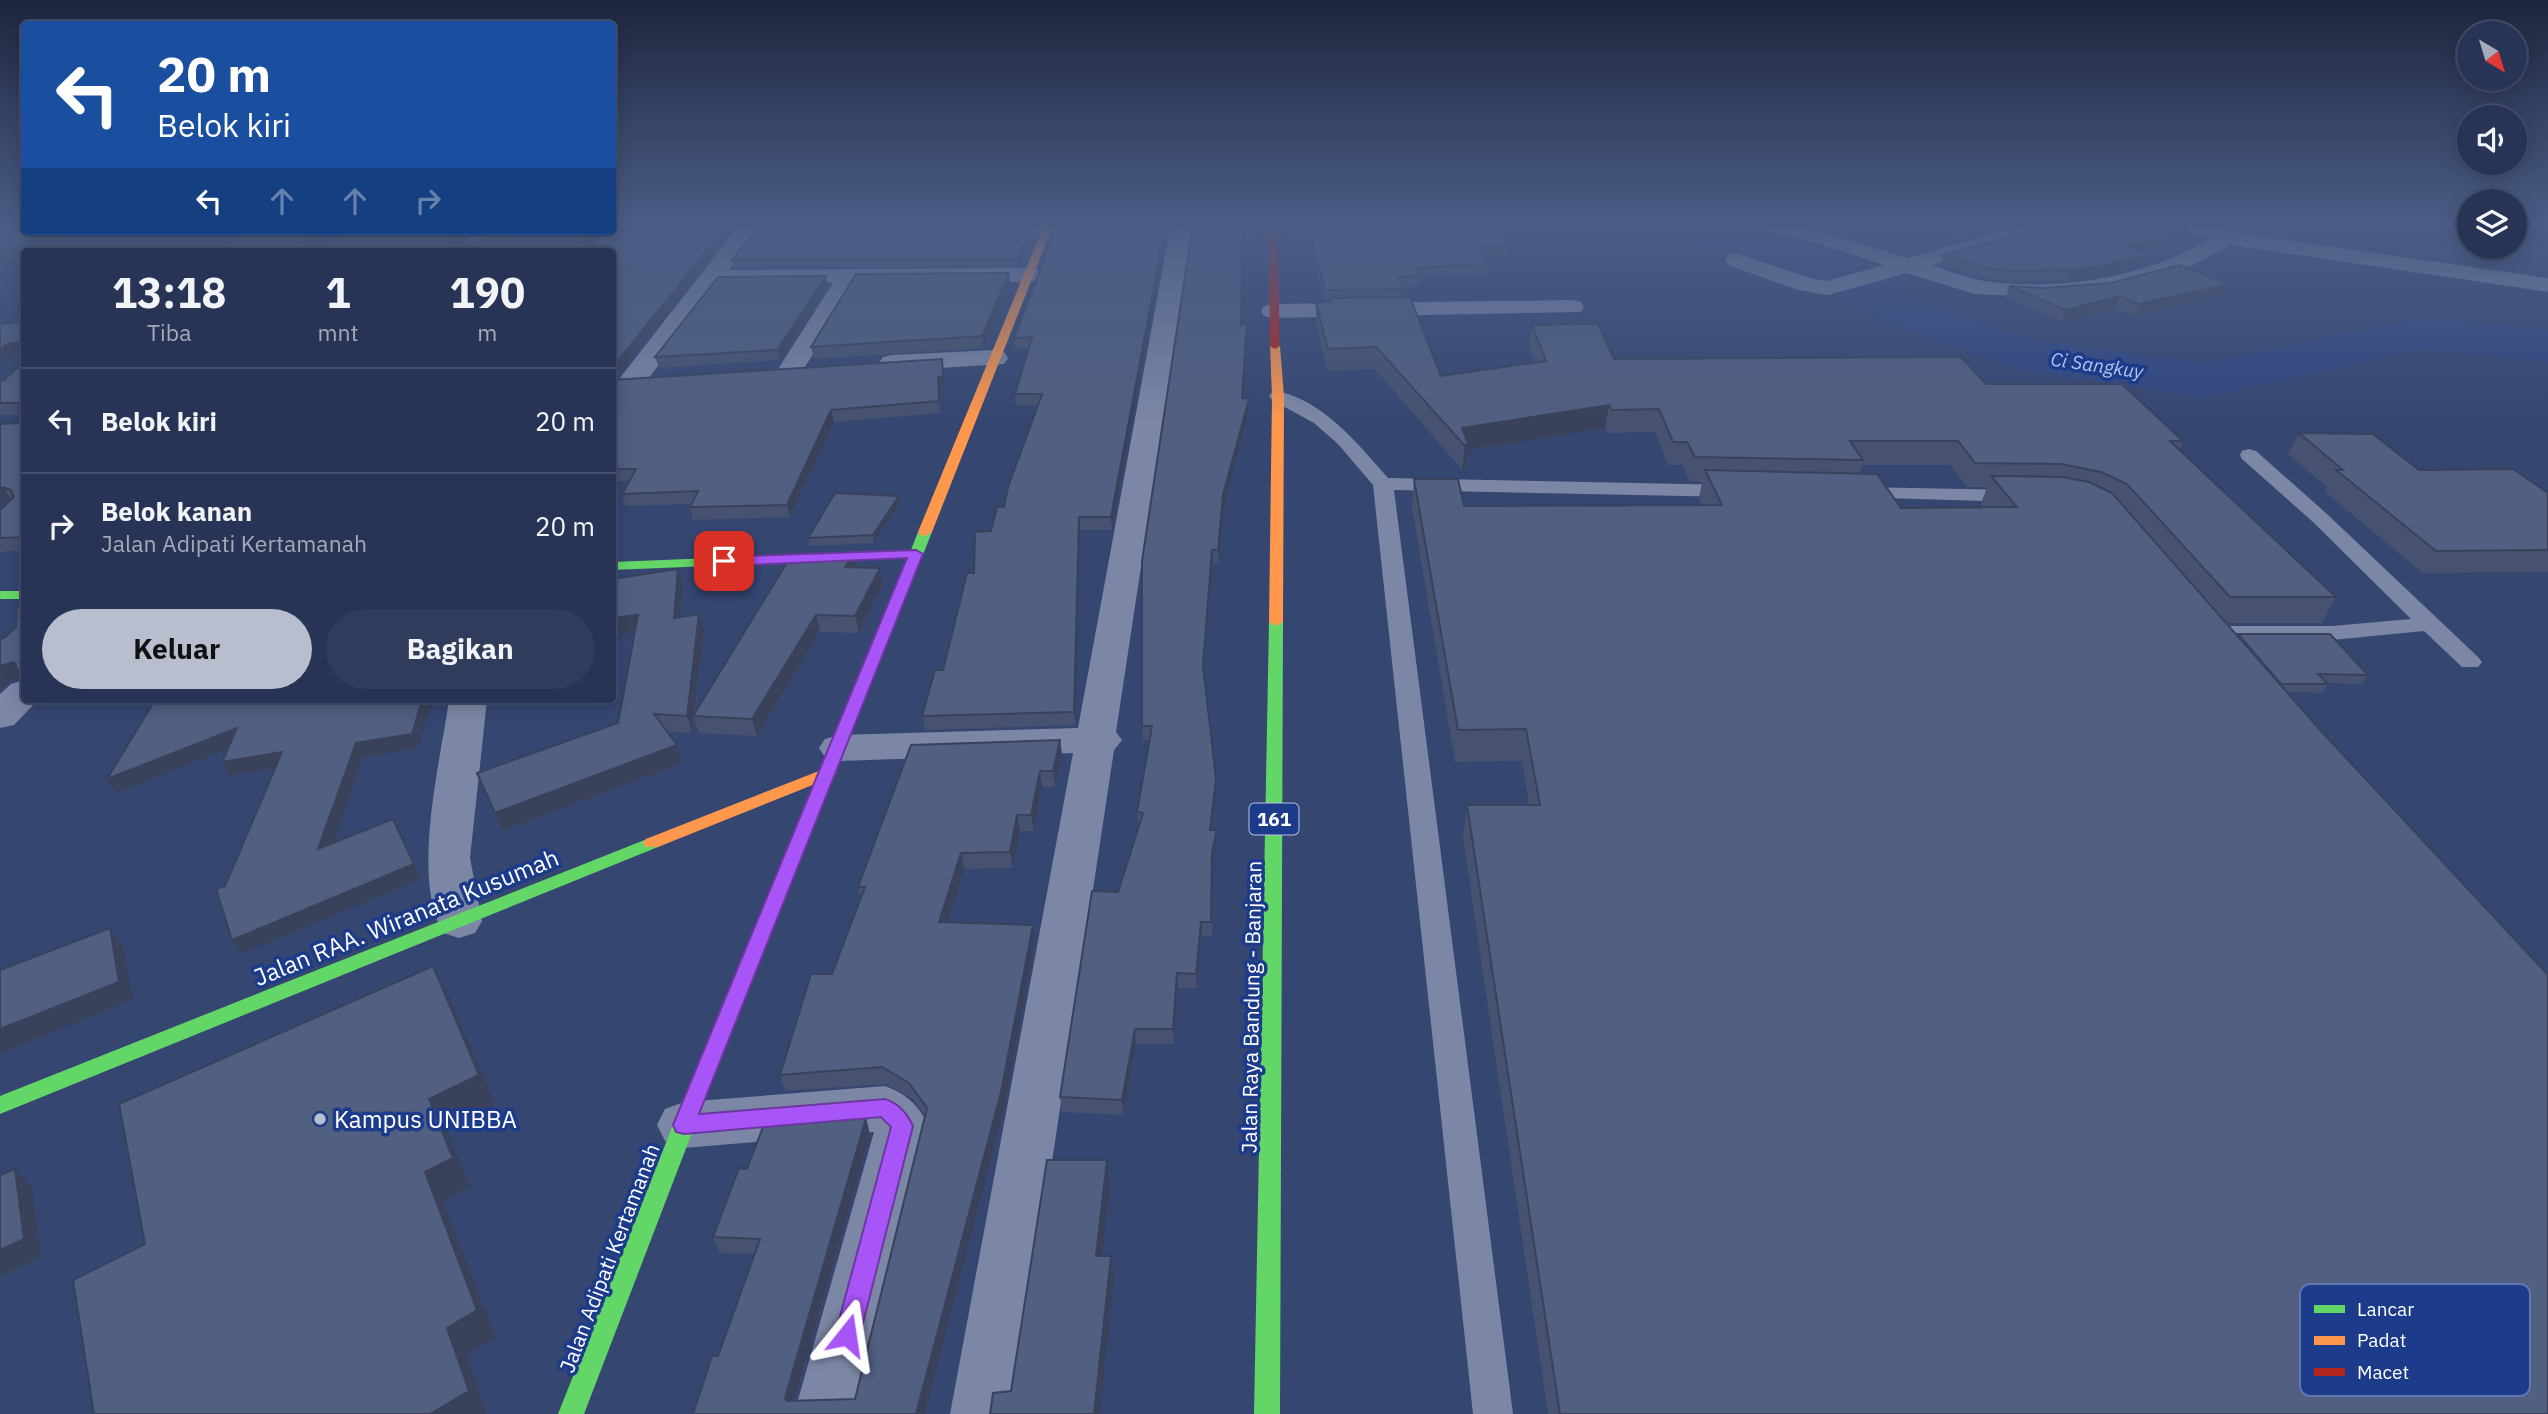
<!DOCTYPE html>
<html lang="id">
<style>
:root{--surface:#283455;--page:#303c5b;--text:#f1f3f6;--muted:#a5aab9;--line:#444f6c;--accent:#b8becd}
body{margin:0;font-family:"IBM Plex Sans",sans-serif;background:var(--page);color:var(--text);height:100vh;display:flex;flex-direction:column;font-size:26px;white-space:nowrap}
*{box-sizing:border-box;margin:0}
p{font-size:23px;color:var(--muted)}
.icon{flex:none;width:38px;height:38px;fill:none;stroke:currentColor;stroke-width:2;stroke-linecap:round;stroke-linejoin:round}
.map{position:relative;flex:1;overflow:hidden}
.panel{position:absolute;left:21px;top:248px;width:595px;height:455px;display:flex;flex-direction:column;background:var(--surface);border-radius:7px;box-shadow:0 4px 18px #0003,0 0 0 2px var(--line)}
.panel>*{flex:none}
.banner{position:absolute;left:21px;top:21px;width:595px;height:214px;border-radius:7px;box-shadow:0 4px 18px #0003,0 0 0 2px var(--line);background:#1a4fa0;color:#fff;overflow:hidden}
.needle{width:46px;rotate:142deg}
.fabs{position:absolute;left:2457px;top:21px;display:grid;gap:14px}
.fabs a{display:grid;place-items:center;width:70px;height:70px;border-radius:50%;background:var(--surface);box-shadow:0 4px 18px #0003,0 0 0 2px var(--line);font-size:35px}
.pin{position:absolute;display:grid;place-items:center;width:60px;height:60px;color:#fff;margin:-30px;border-radius:14px;box-shadow:0 4px 10px #0006}
.me{position:absolute;width:77px;margin:-38px;rotate:15deg;stroke-linejoin:round;filter:drop-shadow(0 0 5px #0008)}
.turn{display:flex;align-items:center;gap:24px;height:147px;padding:0 21px;font-size:32px}
.turn .icon{width:91px;height:91px;stroke-width:2.5}
.turn b{display:block;font-size:49px;line-height:60px}
.lanes{display:flex;align-items:center;height:66px;padding:0 21px;background:#0003;justify-content:center;gap:35px;direction:ltr}
.lanes .off{opacity:.35}
.eta{display:flex;justify-content:space-evenly;align-items:center;height:119px;text-align:center}
.eta b{font-size:42px;font-weight:700;line-height:49px}
.action{display:flex;gap:14px;margin-top:auto;padding:14px 21px}
.action a{flex:1;height:80px;border-radius:42px;background:var(--accent);color:#111;font-size:28px;font-weight:700;line-height:80px;text-align:center}
.action a+a{background:var(--page);color:var(--text)}
ul{padding:0;list-style:none}
li{display:flex;align-items:center;gap:21px;height:105px;padding:0 21px;border-top:2px solid var(--line)}
li div{flex:1}
li b{display:block;font-size:26px}
li em{font-style:normal}
.map>svg:first-child{display:block}
.lines{fill:none;stroke-linecap:round;stroke-linejoin:round}
.river{fill:#304680;fill-rule:evenodd}
.lane{fill:#7c87a5;fill-rule:evenodd}
.street{fill:#7c87a5;fill-rule:evenodd}
.fast{fill:#63d668;fill-rule:evenodd}
.slow{fill:#ff974d;fill-rule:evenodd}
.jam{fill:#b3261e;fill-rule:evenodd}
.wall{fill:#46526f;fill-rule:evenodd}
.shaded-wall{fill:#39425a}
.building{fill:#515f81;stroke:#39425a;stroke-width:2}
.route{fill:#a855f7;stroke:#6d37a1;stroke-width:2}
.poi-dot{fill:#b8becd;stroke:#1c3b8a;stroke-width:2.5}
.labels{text-anchor:middle;dominant-baseline:central;stroke-width:7;stroke-linejoin:round;paint-order:stroke}
.far-water-label{font-size:19px;font-style:italic;fill:#b2c6f4;stroke:#1c3b8a}
.shield{fill:#1c3b8a;stroke:#bbc4dc;stroke-width:2}
.shield-label{font-size:19px;font-weight:bold;fill:#fff}
.street-label{font-size:21px;fill:#fff;stroke:#1c3b8a}
.near-street-label{font-size:24px;fill:#fff;stroke:#1c3b8a}
.near-poi-label{font-size:24px;fill:#fff;stroke:#1c3b8a;text-anchor:start}
.key{fill:#1c3b8a;stroke:#6076ad;stroke-width:2}
.key-label{font-size:19px;fill:#fff}
</style>
<div class="map">
<svg width="2548" height="1414" viewBox="0 0 2548 1414">
<rect width="100%" height="100%" fill="#354671"/>
<g class="lines">
<path class="river" d="M1644 223H1723L1819 247 1836 251 1921 301 2034 340 2206 363 2423 317 2548 330V362L2423 349 2206 397 2025 371 1885 323 1802 271 1650 233Z"/>
<g class="lane">
<path d="M1278 391C1325 402 1358 444 1388 478L1734 485 1744 491 1734 497 1394 490 1513 1414H1473L1373 485 1338 444 1314 423 1272 400 1269 396 1272 392Z"/>
<path d="M2249 449 2256 451 2327 514 2478 657 2482 662 2478 667H2462L2424 631 2332 640 2200 638 2197 633 2200 628 2208 626H2332L2411 619 2313 522 2242 459 2240 455 2242 451Z"/>
<path d="M1858 487 2018 490 2025 492 2028 496 2025 500 2018 502 1851 497 1848 493 1851 489Z"/>
</g>
<g class="street">
<path d="M614 223H637L612 252H588L607 231H612Z"/>
<path d="M741 223H1057L1060 227 1057 232 1049 234 757 233 729 270 1030 268 1038 270 1042 275 1038 280 1030 282 857 283 800 375 791 377 782 375 778 369 833 283 719 284 643 386 633 388 623 386 619 380 623 374Z"/>
<path d="M1171 223H1193L1116 732 1122 740 1114 750 1014 1414H950L1073 753 839 761 825 757 819 748 825 739 839 735 1078 728Z"/>
<path d="M1754 223H1792L1908 258 2031 223H2066L2064 228 1932 265C1947 270 1963 277 1979 280 2053 293 2145 278 2209 239L2176 228 2174 223H2206L2231 232 2548 278V292L2231 245 2178 273 2147 283 2106 292 2040 297 1975 294 1907 273 1828 295 1798 290 1728 265 1725 260 1728 255 1736 253 1810 278 1827 281 1884 265 1813 242 1756 228Z"/>
<path d="M477 231H501L479 252H455Z"/>
<path d="M1572 300 1581 302 1584 307 1581 312 1273 318 1264 316 1261 311 1264 306 1273 304Z"/>
<path d="M995 350 1004 352 1008 358 1004 364 892 371 883 369 879 363 883 357 892 355Z"/>
<path d="M24 680V700H38L14 725 0 728V694L11 684Z"/>
<path d="M449 700H487L470 858 482 921 475 933 459 938 443 933C411 876 440 764 449 700Z"/>
<path d="M885 1086C907 1094 918 1105 929 1126L858 1414H794L874 1132 684 1148 665 1141 657 1125 665 1109 684 1102Z"/>
</g>
<g class="fast">
<path d="M925 528 932 532 695 1125 584 1414H558L673 1125 907 558 612 570V562L911 550 918 532Z"/>
<rect x="0" y="591" width="24" height="8"/>
<path d="M1276 618 1283 622 1280 1414H1254L1269 622Z"/>
<path d="M652 837 658 839 661 843 658 847 0 1114V1096Z"/>
</g>
<g class="slow">
<path d="M1045 223H1054L932 532 925 536 920 535 918 532Z"/>
<path d="M1275 343 1280 346 1284 396 1283 622 1276 626 1269 622 1272 396 1270 346Z"/>
<path d="M829 767 837 772 835 776 658 847H646L643 843 646 839Z"/>
</g>
<path class="jam" d="M1269 223H1277L1280 346 1275 349 1270 346Z"/>
</g>
<g class="wall">
<path d="M0 223 70 231 32 252H24V256L14 262H0Z"/>
<path d="M1058 223H1168L1112 530H1080L1076 725 925 730 922 716 943 670 974 573 991 531 1004 507 1038 405H1016L1015 394 1028 348 1015 349 1014 338Z"/>
<path d="M1193 223H1259V238H1243L1242 325 1247 324V335L1243 398 1249 399V410L1224 507 1219 563H1213L1204 674 1216 779V793L1212 830H1217V844L1212 866V936H1202L1197 988H1178L1174 1044H1136L1124 1115 1062 1112 1060 1097 1118 892 1139 827 1137 812 1150 740H1143L1142 726Z"/>
<path d="M1286 223H1497L1510 245 1509 255 1485 257 1489 264 1488 275 1420 278 1419 286 1402 287V297L1441 376 1535 363 1529 346 1532 325 1614 359 1986 384 2183 441 2179 450 2336 597 2322 623H2227L2237 635 2238 634 2368 675 2362 684 2327 683 2328 684 2323 693 2287 692 2548 1414H1548L1463 838 1467 805H1529L1522 761 1455 762 1412 507 1414 479 1464 506 1702 505 1699 499 1702 482 1690 481 1682 465H1668L1655 432 1608 433 1605 428 1468 450 1466 468 1462 470 1375 369 1327 371 1316 324V303L1331 301H1325L1308 239H1287ZM1862 465H1950L1967 487H1987L1981 504 1983 507 1901 508 1860 473Z"/>
<path d="M1928 223H2020L1966 239Z"/>
<path d="M2191 228 2187 237 2170 242 2169 245 2142 252 2149 255 2145 264 2097 276 2067 280 2008 281 1979 277 1941 265 1944 255Z"/>
<path d="M1030 237 1017 267H734L732 260Z"/>
<path d="M826 276 828 286 780 360 659 368 655 357Z"/>
<path d="M2227 284 2222 296 2134 316 2115 308 2062 322 2006 298 2009 286 2044 288Z"/>
<path d="M1010 285 983 348 814 359 811 347Z"/>
<path d="M24 322V550L0 552V510L11 500 0 504V424L19 423V415H0V381L4 380 20 365V354L13 355Z"/>
<path d="M944 371V388L940 389 941 413 834 422 790 517 693 520 690 507 692 504 626 506 622 494 629 481H612V380Z"/>
<path d="M2299 433 2419 470 2548 493V572L2423 573 2325 492 2327 487 2288 454Z"/>
<path d="M899 496 900 504 874 543 810 546 808 538Z"/>
<path d="M854 553 857 567 880 568 883 584 859 633 820 632 757 736 699 733 694 718 692 733 667 732 683 763 503 831 618 723 683 585 681 617 704 631 695 714Z"/>
<path d="M1060 740 1062 756 1055 787H1042L1034 831H1020L1013 868 964 869 948 922 1033 925 1035 941 1004 1109 925 1414H693L718 1356 754 1254 720 1253 713 1237 747 1169 866 1118 870 1135 795 1401 855 1399 925 1116 913 1099 886 1084 785 1091 780 1075 832 974 861 898 858 887Z"/>
</g>
<g class="shaded-wall">
<path d="M729 223H739L623 370 612 372V360Z"/>
<path d="M1166 223H1168L1112 530 1111 517Z"/>
<path d="M1990 223H2020L1966 239 1969 229Z"/>
<path d="M2191 228 2187 237 2170 242 2169 245 2125 256 2128 246 2167 234Z"/>
<path d="M1030 229V237L1017 267V260Z"/>
<path d="M48 231H70L32 252H24V256L14 262 9 252Z"/>
<path d="M314 231H330L305 252 301 242Z"/>
<path d="M459 231H473L453 250 449 244 450 240Z"/>
<path d="M592 231H604L585 252 582 242Z"/>
<path d="M2149 255 2145 264 2097 276 2067 280 2071 270Z"/>
<path d="M1009 273 1010 285 983 348 982 336Z"/>
<path d="M826 276 828 286 780 360 777 350Z"/>
<path d="M2227 284 2222 296 2134 316 2139 304Z"/>
<path d="M2120 296 2115 308 2062 322 2066 310Z"/>
<path d="M1247 324V335L1242 410V398Z"/>
<path d="M19 342 24 353 13 355 0 367V350L7 344Z"/>
<path d="M942 359 944 371V388L940 389 941 413 939 401 938 377Z"/>
<path d="M1249 399V410L1224 507 1219 563 1218 550 1223 495Z"/>
<path d="M1609 405 1605 428 1468 450 1466 468 1462 470 1465 446 1462 428Z"/>
<path d="M831 410 834 422 790 517 787 505Z"/>
<path d="M3 487 11 499 0 504V488Z"/>
<path d="M899 496 900 504 874 543 873 535Z"/>
<path d="M1079 517 1080 530 1076 725 1074 712Z"/>
<path d="M1212 550 1213 563 1203 679V666Z"/>
<path d="M854 553 857 569 845 567Z"/>
<path d="M880 568 883 584 859 633 855 616Z"/>
<path d="M678 569 683 585 679 634 674 618Z"/>
<path d="M699 614 704 631 692 733 687 716Z"/>
<path d="M638 615 644 631 612 636V618Z"/>
<path d="M816 615 820 632 757 736 752 719Z"/>
<path d="M13 662 18 670 24 664V684L20 678 10 681 0 690V666Z"/>
<path d="M422 700H429L431 705 418 748 363 757 327 863 318 849 356 743Z"/>
<path d="M237 728 245 742 116 793 107 779Z"/>
<path d="M1060 740 1062 756 1055 787 1053 771Z"/>
<path d="M677 745 683 763 503 831 495 813Z"/>
<path d="M282 752 290 766 230 776 222 762Z"/>
<path d="M1040 771 1042 787 1034 831 1031 815Z"/>
<path d="M1216 779V793L1210 844V830Z"/>
<path d="M1017 815 1020 831 1013 868 1010 852Z"/>
<path d="M393 819 421 879 241 954 232 940Z"/>
<path d="M1217 830V844L1212 866V936V852Z"/>
<path d="M961 853 964 869 943 938 939 922Z"/>
<path d="M1201 922 1202 936 1197 988 1196 974Z"/>
<path d="M1033 925 1035 941 1004 1109 925 1414H916Z"/>
<path d="M110 928 123 946 133 999 0 1054V1029Z"/>
<path d="M433 966 449 995 495 1104 446 1128 470 1186 443 1201 496 1338 466 1355 487 1414H430L447 1328 425 1172 429 1099Z"/>
<path d="M1177 973 1178 988 1174 1044 1173 1029Z"/>
<path d="M1135 1029 1136 1044 1124 1115 1122 1100Z"/>
<path d="M866 1118 870 1135 791 1413 785 1398Z"/>
<path d="M1107 1160 1110 1184 1100 1280 1096 1256Z"/>
<path d="M15 1169 32 1186 41 1257 0 1277V1250Z"/>
<path d="M1111 1256 1114 1280 1100 1414H1094Z"/>
</g>
<g class="building">
<path d="M0 223H24V231H48L9 252H0Z"/>
<path d="M629 223H729L619 359 612 360V252H214L250 231H314L301 242 304 245H329L347 231H459L450 240 449 244H477L491 231H592L582 242 585 245H609Z"/>
<path d="M1058 223H1166L1111 517H1079L1074 712 922 716 935 670H943L967 573H974L975 532 991 531 997 507H1004L1008 487 1042 394H1015L1032 337 1014 338Z"/>
<path d="M1193 223H1259V229L1243 228 1241 325 1247 324 1242 398 1249 399 1223 495 1218 550H1212L1203 666 1216 779 1210 830H1217L1212 852 1211 922H1201L1196 974 1177 973 1173 1029H1135L1122 1100 1060 1097 1092 891 1118 892 1143 813 1137 812 1152 726H1142V561Z"/>
<path d="M1287 223H1497L1510 245 1478 247 1489 264 1416 268 1420 276 1398 277 1403 289 1325 290 1308 229H1287Z"/>
<path d="M1954 223H1990L1969 229Z"/>
<path d="M2060 223H2179L2191 228 2167 234 2172 236 2128 246 2149 255 2101 266 2071 270 2011 271 1983 267 1944 255Z"/>
<path d="M757 228 1030 229 1017 260H732Z"/>
<path d="M2180 265 2227 284 2139 304 2120 296 2066 310 2009 286 2044 288 2111 283Z"/>
<path d="M1009 273 982 336 811 347 856 274Z"/>
<path d="M826 276 777 350 655 357 718 277Z"/>
<path d="M1410 297 1441 376 1546 361 1532 325 1598 324 1614 359 1961 357 1986 384H2122L2183 441H2170L2336 597H2230L2127 484 2101 472 2061 464 1975 463 1958 441H1850L1863 460 1695 457 1687 442H1673L1659 409 1612 410 1609 405 1462 428 1468 444 1465 446 1376 347 1328 349 1316 303 1331 301V298Z"/>
<path d="M24 322V537L0 538V510L14 497 11 490 3 487 0 488V424L19 423V403H0V381L4 380 20 365 19 342 7 344 0 350V324Z"/>
<path d="M942 359 943 377H938L939 401 831 410 787 505 690 507 698 491 622 494 636 469H612V380Z"/>
<path d="M2299 433 2373 434 2419 470 2513 469 2548 493V550L2436 551 2336 470H2343Z"/>
<path d="M1705 470 1877 474 1901 508 2017 507 1991 476 2062 477 2089 482 2112 493 2321 731 2548 975V1414H1560L1467 805H1540L1526 729 1458 730 1414 479H1458L1464 506 1722 505Z"/>
<path d="M835 493 899 496 873 535 808 538Z"/>
<path d="M854 553 845 567 880 568 855 616 816 615 752 719 693 716 791 556Z"/>
<path d="M678 569 674 618 699 614 687 716 654 714 677 745 495 813 477 773 618 723 638 615 612 618V579Z"/>
<path d="M17 608H24V664L16 672V664L13 662 0 666V639L4 638 16 627Z"/>
<path d="M2238 634H2330L2368 675 2318 674 2328 684H2281Z"/>
<path d="M155 700H422L412 734 356 743 318 849 393 819 414 864 232 940 216 889 225 886 282 752 222 762 237 728 107 779Z"/>
<path d="M1060 740 1053 771H1040L1031 815H1017L1010 852 961 853 939 922 1033 925 1001 1092 916 1414H693L712 1356H718L760 1239 713 1237 739 1168 747 1169 763 1127 866 1118 785 1398 787 1401 855 1399 927 1108 909 1083 882 1067 780 1075 811 974H832L865 887H858L911 745Z"/>
<path d="M110 928 119 982 0 1029V970Z"/>
<path d="M433 966 479 1075 429 1099 453 1158 425 1172 477 1310 447 1328 469 1391 430 1414H94L73 1280 145 1244 119 1104Z"/>
<path d="M1047 1160H1107L1096 1256H1111L1094 1414H990L993 1393 1011 1391Z"/>
<path d="M15 1169 24 1239 0 1250V1175Z"/>
</g>
<linearGradient id="sky" x2="0" y2="1"><stop stop-color="#1d263e"/><stop offset="0.53" stop-color="#4b5d86"/><stop offset="1" stop-color="#4b5d86" stop-opacity="0"/></linearGradient>
<rect width="2548" height="421" fill="url(#sky)"/>
<path class="route" d="M916 550 923 554 699 1114 885 1099C898 1103 907 1113 913 1126L860 1335 856 1344 847 1348 838 1344 835 1335 891 1127 881 1117 684 1134 676 1132 673 1125 907 558 724 566 717 561 724 557Z"/>
<circle class="poi-dot" cx="320" cy="1119" r="7"/>
<g class="labels">
<g class="far-water-label">
<text transform="translate(2097 365) rotate(8)">Ci Sangkuy</text>
</g>
<rect class="shield" x="1249.5" y="803.5" width="49" height="31" rx="5"/>
<g class="shield-label">
<text x="1274" y="819">161</text>
</g>
<g class="street-label">
<text transform="translate(1251 1007) rotate(-89)">Jalan Raya Bandung - Banjaran</text>
<text transform="translate(609 1258) rotate(-69)">Jalan Adipati Kertamanah</text>
</g>
<g class="near-street-label">
<text transform="translate(406 917) rotate(-22)">Jalan RAA. Wiranata Kusumah</text>
</g>
<g class="near-poi-label">
<text x="334" y="1119">Kampus UNIBBA</text>
</g>
</g>
<rect x="2300" y="1284" width="230" height="112" rx="10" class="key"/>
<rect x="2314" y="1305" width="31" height="8" fill="#63d668"/>
<rect x="2314" y="1336" width="31" height="9" fill="#ff974d"/>
<rect x="2314" y="1368" width="31" height="8" fill="#b3261e"/>
<g class="key-label">
<text x="2357" y="1316">Lancar</text>
<text x="2357" y="1347">Padat</text>
<text x="2357" y="1379">Macet</text>
</g>
</svg>
<div class="fabs">
<a><svg class="needle" viewBox="-14 -14 28 28"><path d="M0-13l5 13h-10z" fill="#e53935"/><path d="M0 13l5-13h-10z" fill="#a5aab9"/></svg></a>
<a><svg class="icon" aria-label="sound" viewBox="0 0 24 24"><path d="M4 9h4l5-4v14l-5-4H4zM17 9q2 3 0 6"/></svg></a>
<a><svg class="icon" aria-label="layers" viewBox="0 0 24 24"><path d="M12 4l9 5-9 5-9-5zM3 14l9 5 9-5"/></svg></a>
</div>
<div class="pin" style="left:724px;top:561px;background:#d93025"><svg class="icon" aria-label="arrive" viewBox="0 0 24 24"><path d="M6 21V4h12l-3 4 3 4H6"/></svg></div>
<svg class="me" style="left:847px;top:1335px" viewBox="-20 -20 40 40"><path d="M0-17L14 15 0 8-14 15z" fill="#a855f7" stroke="#fff" stroke-width="4"/></svg>
<div class="banner">
<div class="turn"><svg class="icon" aria-label="left" viewBox="0 0 24 24"><path d="M17 20v-9H6M10 6l-5 5 5 5"/></svg><div><b>20 m</b>Belok kiri</div></div>
<div class="lanes"><svg class="icon" aria-label="left" viewBox="0 0 24 24"><path d="M17 20v-9H6M10 6l-5 5 5 5"/></svg><svg class="icon off" aria-label="ahead" viewBox="0 0 24 24"><path d="M12 20V5M6 11l6-6 6 6"/></svg><svg class="icon off" aria-label="ahead" viewBox="0 0 24 24"><path d="M12 20V5M6 11l6-6 6 6"/></svg><svg class="icon off" aria-label="right" viewBox="0 0 24 24"><path d="M7 20v-9h11M14 6l5 5-5 5"/></svg></div>
</div>
<section class="panel">
<div class="eta">
<div><b>13:18</b><p>Tiba</p></div>
<div><b>1</b><p>mnt</p></div>
<div><b>190</b><p>m</p></div>
</div>
<ul>
<li><svg class="icon" aria-label="left" viewBox="0 0 24 24"><path d="M17 20v-9H6M10 6l-5 5 5 5"/></svg><div><b>Belok kiri</b></div><em>20 m</em></li>
<li><svg class="icon" aria-label="right" viewBox="0 0 24 24"><path d="M7 20v-9h11M14 6l5 5-5 5"/></svg><div><b>Belok kanan</b><p>Jalan Adipati Kertamanah</p></div><em>20 m</em></li>
</ul>
<div class="action"><a>Keluar</a><a>Bagikan</a></div>
</section>
</div>
